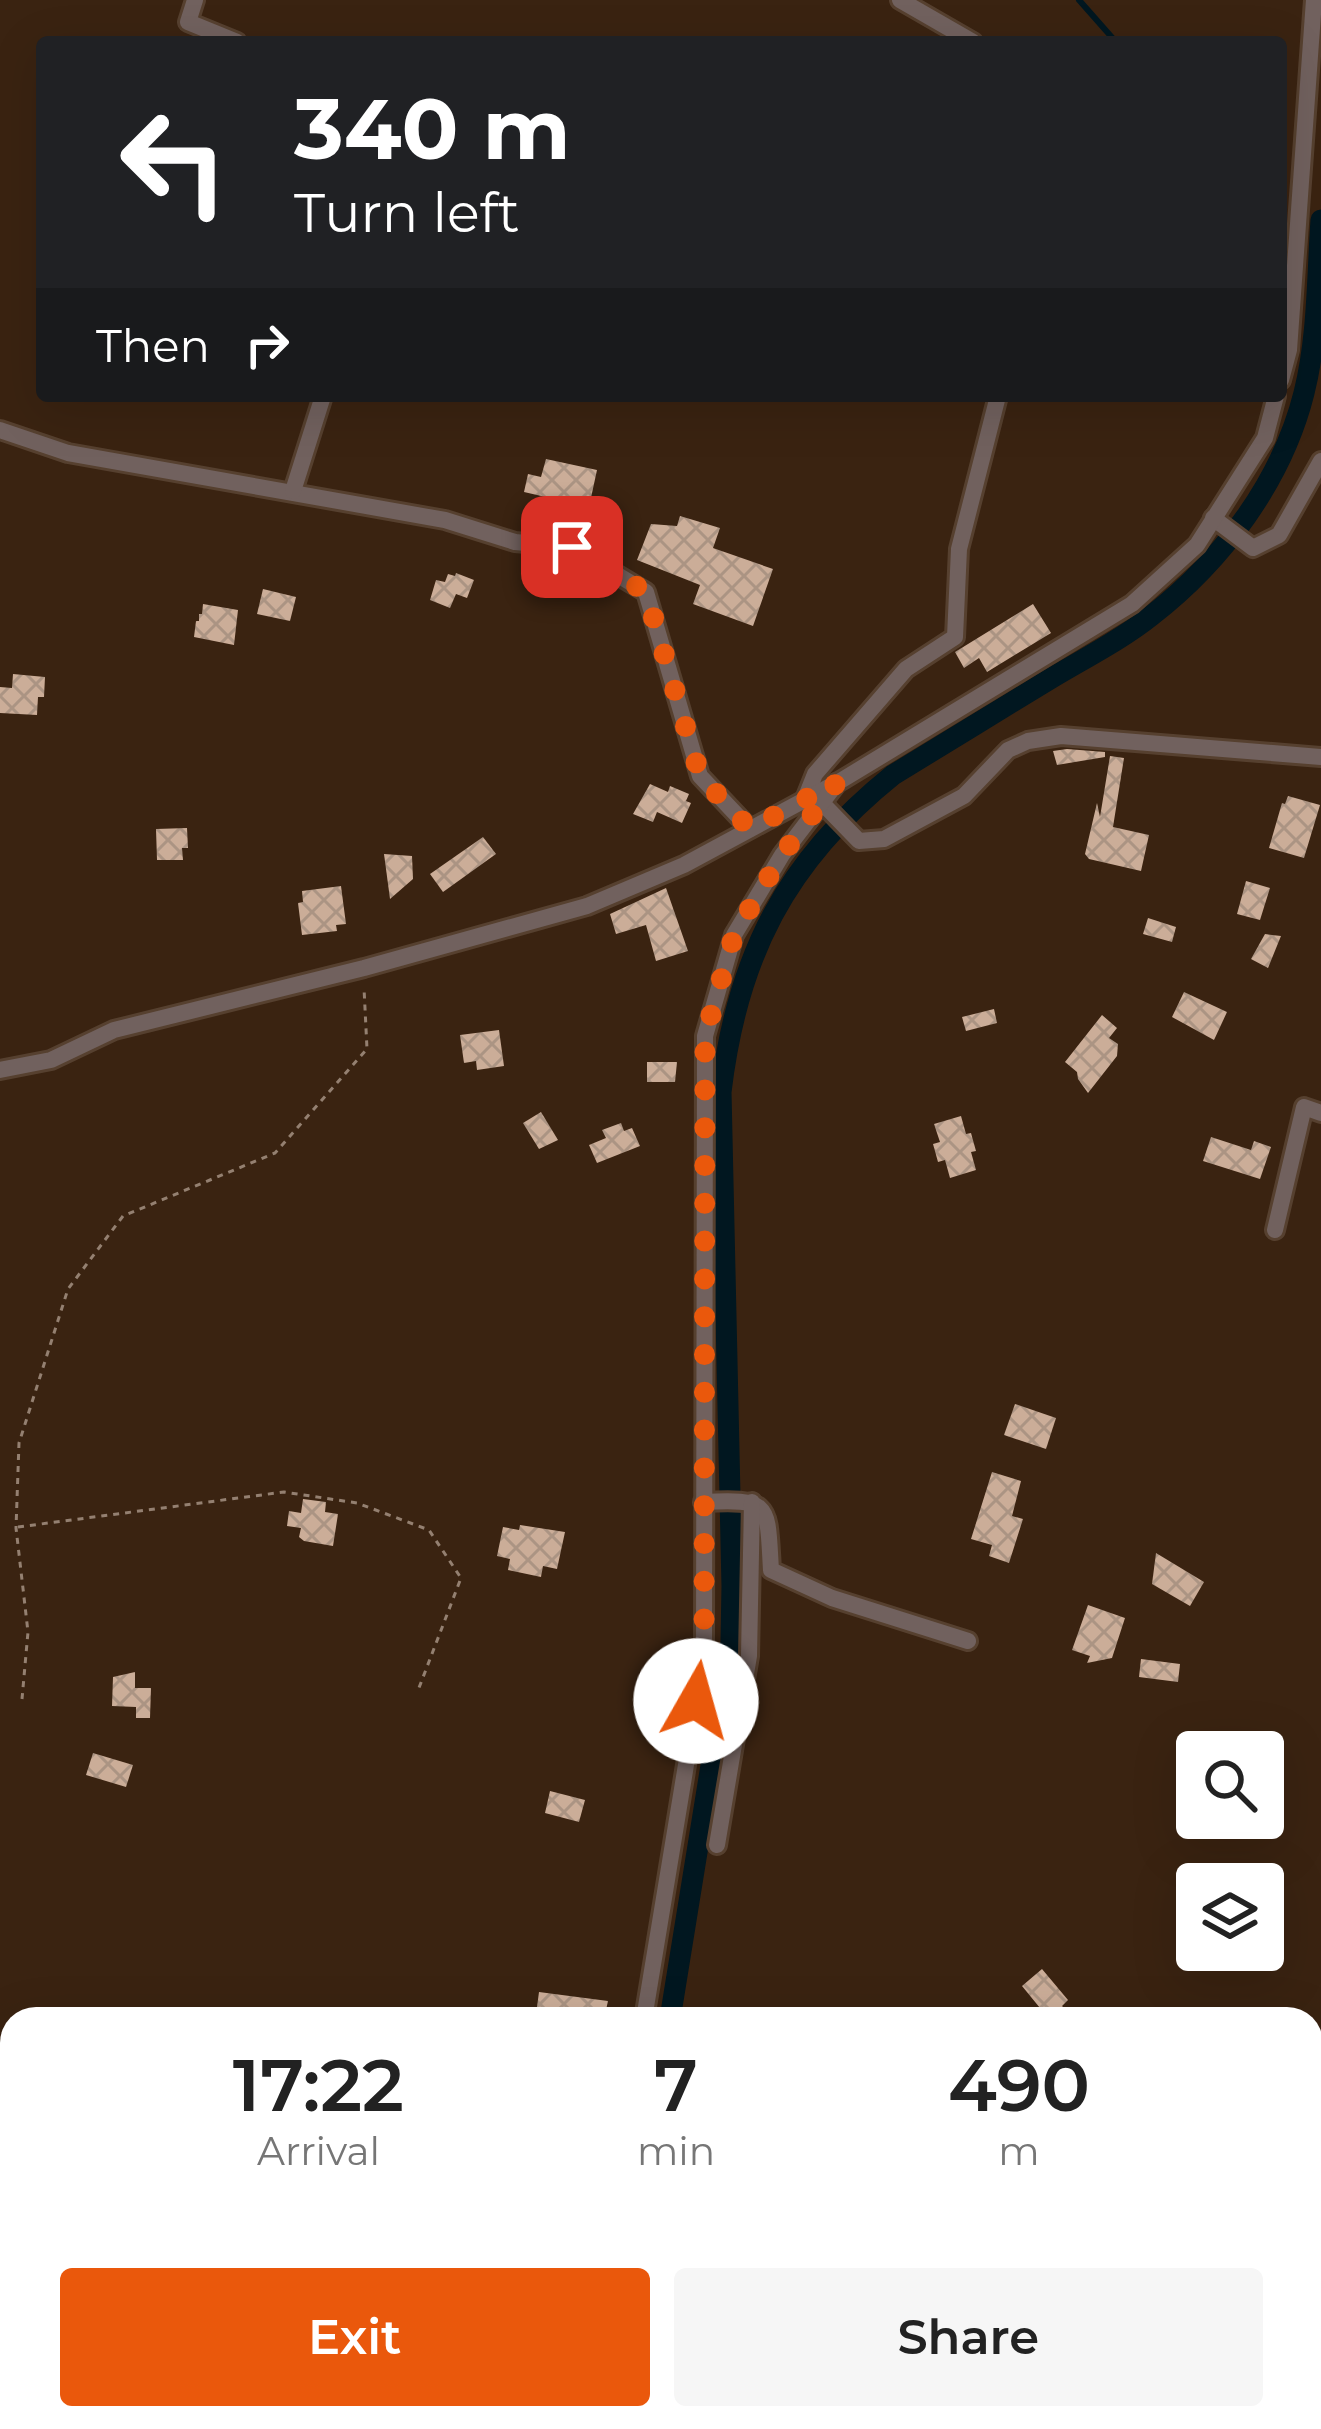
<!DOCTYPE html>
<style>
:root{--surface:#fff;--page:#f6f6f6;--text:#222;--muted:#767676;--accent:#ea580c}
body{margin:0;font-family:Montserrat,sans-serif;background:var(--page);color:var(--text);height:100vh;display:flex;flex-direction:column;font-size:45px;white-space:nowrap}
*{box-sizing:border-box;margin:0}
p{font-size:39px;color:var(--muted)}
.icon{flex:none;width:66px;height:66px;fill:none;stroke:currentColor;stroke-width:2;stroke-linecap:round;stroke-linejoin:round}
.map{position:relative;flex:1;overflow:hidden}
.sheet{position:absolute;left:0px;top:2007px;width:1323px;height:423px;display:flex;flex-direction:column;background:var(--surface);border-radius:36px 36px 0 0;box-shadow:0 12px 48px #0002}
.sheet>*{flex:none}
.banner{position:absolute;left:36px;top:36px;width:1251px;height:366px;border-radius:12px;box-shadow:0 12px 48px #0002;background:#202124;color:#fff;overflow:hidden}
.controls{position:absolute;left:1176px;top:1731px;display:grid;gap:24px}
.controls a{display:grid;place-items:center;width:108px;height:108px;border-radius:12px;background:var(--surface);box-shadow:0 12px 48px #0002;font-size:60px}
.pin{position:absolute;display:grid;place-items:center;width:102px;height:102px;color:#fff;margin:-51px;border-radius:24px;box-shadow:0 6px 18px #0006}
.me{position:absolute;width:132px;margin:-66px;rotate:7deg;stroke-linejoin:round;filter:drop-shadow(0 0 9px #0008)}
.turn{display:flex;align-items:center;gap:42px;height:252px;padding:0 60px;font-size:54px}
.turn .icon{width:156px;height:156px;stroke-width:2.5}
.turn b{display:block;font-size:84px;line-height:102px}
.then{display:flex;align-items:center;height:114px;padding:0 60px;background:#0003;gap:24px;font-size:45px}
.eta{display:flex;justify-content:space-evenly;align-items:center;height:204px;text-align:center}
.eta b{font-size:72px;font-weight:600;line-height:84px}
.action{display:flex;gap:24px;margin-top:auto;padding:24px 60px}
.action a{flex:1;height:138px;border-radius:12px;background:var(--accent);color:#fff;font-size:48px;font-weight:600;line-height:138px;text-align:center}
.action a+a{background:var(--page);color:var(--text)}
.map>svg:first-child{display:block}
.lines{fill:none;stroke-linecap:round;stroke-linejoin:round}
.stream{stroke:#011720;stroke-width:6}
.canal{stroke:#011720;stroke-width:21}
.building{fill:url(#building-cross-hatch)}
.minor-casing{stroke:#56402f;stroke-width:22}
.path{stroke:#948071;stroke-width:3;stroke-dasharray:6 6;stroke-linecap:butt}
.minor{stroke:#71615e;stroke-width:16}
.route{stroke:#ea580c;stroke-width:21;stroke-dasharray:0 37.8}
</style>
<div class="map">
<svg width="1321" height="2429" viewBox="0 0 1321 2429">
<defs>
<pattern id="building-cross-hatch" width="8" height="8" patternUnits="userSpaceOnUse" patternTransform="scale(3)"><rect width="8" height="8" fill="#cbad98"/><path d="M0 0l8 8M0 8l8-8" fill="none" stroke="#ab9483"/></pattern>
</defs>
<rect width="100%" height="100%" fill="#3a2311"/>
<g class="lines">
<g class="stream">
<path d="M1079 0 1116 42"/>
<path d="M248 2418 277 2429"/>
<path d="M201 2429 237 2418"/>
</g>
<g class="canal">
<path d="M670 2019 731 1642 732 1586 721 1092C737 956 786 861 893 775 945 743 998 711 1050 679 1083 659 1121 640 1151 616 1222 561 1282 481 1304 393 1318 337 1317 278 1321 220"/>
<path d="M636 2418 640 2429"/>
</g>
</g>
<g class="building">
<path d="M546 459 597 470 589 507 524 492 528 474 541 477Z"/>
<path d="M680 516 720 528 713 548 773 569 753 626 693 604 700 585 637 560 651 524 677 526Z"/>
<path d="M456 573 474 580 467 598 456 594 450 608 430 600 436 580 445 582 448 574 455 576Z"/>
<path d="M263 589 296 597 290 621 257 614Z"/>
<path d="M203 604 238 610 234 645 194 637 196 621H199V614H202Z"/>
<path d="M1033 604 1051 633 987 672 979 658 964 668 955 652Z"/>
<path d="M13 674 45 677 44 697H38L37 715 0 713V687L12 688Z"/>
<path d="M1067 749 1105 752V757L1057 765 1053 751Z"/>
<path d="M1110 756 1124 758 1113 827 1149 835 1141 871 1089 859 1085 854 1097 803 1100 817Z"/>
<path d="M650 784 668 792 670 786 689 794 686 801 691 803 682 823 657 812 653 822 633 814Z"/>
<path d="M1288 796 1320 805 1304 858 1269 848 1282 803 1285 804Z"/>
<path d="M187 828 188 848H182L183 860H157L156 829Z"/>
<path d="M483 837 496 854 443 892 430 874Z"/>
<path d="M384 854 412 856 413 879 390 899Z"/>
<path d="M1246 881 1270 888 1260 920 1237 914Z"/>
<path d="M341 886 346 924 336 925 337 931 302 935 298 903 303 902 302 891Z"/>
<path d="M666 888 688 951 656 961 646 925 616 934 610 914Z"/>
<path d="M1148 918 1176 927 1172 942 1143 934Z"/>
<path d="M1265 934 1281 936 1268 968 1251 959Z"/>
<path d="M1184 992 1227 1012 1214 1040 1172 1017Z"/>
<path d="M994 1009 997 1023 966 1031 962 1017Z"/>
<path d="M1102 1015 1117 1028 1109 1038 1118 1044 1117 1056 1088 1093 1078 1079 1077 1072 1065 1062Z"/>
<path d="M499 1030 504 1066 477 1070 476 1061 464 1063 460 1035Z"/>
<path d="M647 1062H677L675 1082H647Z"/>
<path d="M541 1112 558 1140 539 1149 523 1123Z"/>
<path d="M961 1116 966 1134 971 1133 976 1151 971 1152 976 1170 950 1178 945 1160 938 1162 933 1144 940 1142 934 1124Z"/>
<path d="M621 1123 624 1131 632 1128 640 1146 597 1163 589 1145 606 1138 602 1130Z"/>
<path d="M1211 1137 1251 1150 1254 1141 1271 1147 1260 1179 1203 1161Z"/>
<path d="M1015 1404 1056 1418 1046 1449 1004 1435Z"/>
<path d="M992 1472 1021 1481 1012 1516 1023 1519 1009 1563 989 1556 992 1545 971 1539Z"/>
<path d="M303 1499 326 1502 325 1512 338 1514 333 1546 304 1541 299 1537 301 1528 287 1526 289 1511 301 1513Z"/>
<path d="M520 1525 565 1532 557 1569 543 1566 541 1577 508 1570 510 1559 497 1556 503 1527 519 1530Z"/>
<path d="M1156 1553 1204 1582 1190 1606 1152 1584Z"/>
<path d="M1088 1605 1125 1618 1112 1658 1087 1663 1090 1656 1072 1650Z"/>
<path d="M1141 1659 1180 1664 1178 1682 1139 1677Z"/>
<path d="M135 1672V1688H151L150 1718H136V1707L112 1706 113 1677Z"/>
<path d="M93 1753 133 1765 126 1787 86 1775Z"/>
<path d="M550 1791 585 1800 579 1822 545 1813Z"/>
<path d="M1042 1969 1068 2000 1062 2006 1068 2012 1060 2019H1049L1022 1986Z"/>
<path d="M539 1992 608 2001 604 2019H574L575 2013 537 2007Z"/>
</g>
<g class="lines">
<g class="minor-casing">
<g id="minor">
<path d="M195 0 188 22 237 42"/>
<path d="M900 0 973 42"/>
<path d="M1281 380 1289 350 1314 0"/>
<path d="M0 430 68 453 445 520 515 542 571 547 646 592 700 776 750 829"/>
<path d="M293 491 323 396"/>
<path d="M1213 518 1253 548 1279 535 1321 461"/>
<path d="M805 799 815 774 906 669 955 637 959 549 998 396"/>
<path d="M823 804 859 841 884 839 964 796 1008 750 1028 741 1061 736 1321 757"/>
<path d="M0 1070 51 1060 114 1030 364 968 587 906 684 865 836 783"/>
<path d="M1275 1230 1304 1107 1321 1113"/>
<path d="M703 1502C772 1499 767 1503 771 1570L832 1598 968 1641"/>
<path d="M717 1845 749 1656 752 1502"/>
<path d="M644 2019 704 1656 705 1036 734 935 782 855 837 783 1132 604 1197 545 1265 438 1276 396"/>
<path d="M608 2418 610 2429"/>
<path d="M882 2418 1044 2429"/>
<path d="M1202 2429 1259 2423 1321 2421"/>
</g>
</g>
<g class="path">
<path d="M18 1527 284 1492 357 1503 429 1530 461 1578 417 1693"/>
<path d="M22 1699 28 1632 16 1528 19 1443 68 1289 123 1216 275 1153 367 1049 364 988"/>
<path d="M0 2355 12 2363"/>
<path d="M546 2418 555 2429"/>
</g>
<use href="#minor" class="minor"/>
</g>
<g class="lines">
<path class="route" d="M572 547 646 592 700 776 750 829 837 782 782 855 734 935 705 1036 704 1656 696 1701"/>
</g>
</svg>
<div class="controls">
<a><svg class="icon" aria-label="search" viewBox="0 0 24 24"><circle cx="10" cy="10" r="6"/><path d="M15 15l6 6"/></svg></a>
<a><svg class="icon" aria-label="layers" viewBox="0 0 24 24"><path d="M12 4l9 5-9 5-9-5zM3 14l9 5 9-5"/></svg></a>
</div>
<div class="pin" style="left:572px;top:547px;background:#d93025"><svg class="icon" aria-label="arrive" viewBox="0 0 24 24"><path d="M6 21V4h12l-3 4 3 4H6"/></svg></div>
<svg class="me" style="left:696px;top:1701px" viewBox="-20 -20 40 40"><circle r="19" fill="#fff"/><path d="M0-13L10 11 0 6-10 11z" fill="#ea580c"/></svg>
<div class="banner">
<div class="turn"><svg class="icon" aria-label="left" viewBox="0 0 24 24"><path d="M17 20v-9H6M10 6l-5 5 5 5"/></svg><div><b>340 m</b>Turn left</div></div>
<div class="then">Then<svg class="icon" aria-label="right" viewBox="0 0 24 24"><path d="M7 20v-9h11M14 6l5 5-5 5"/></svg></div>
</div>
<section class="sheet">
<div class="eta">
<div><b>17:22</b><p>Arrival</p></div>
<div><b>7</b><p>min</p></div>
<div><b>490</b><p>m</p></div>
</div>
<div class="action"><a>Exit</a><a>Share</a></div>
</section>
</div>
